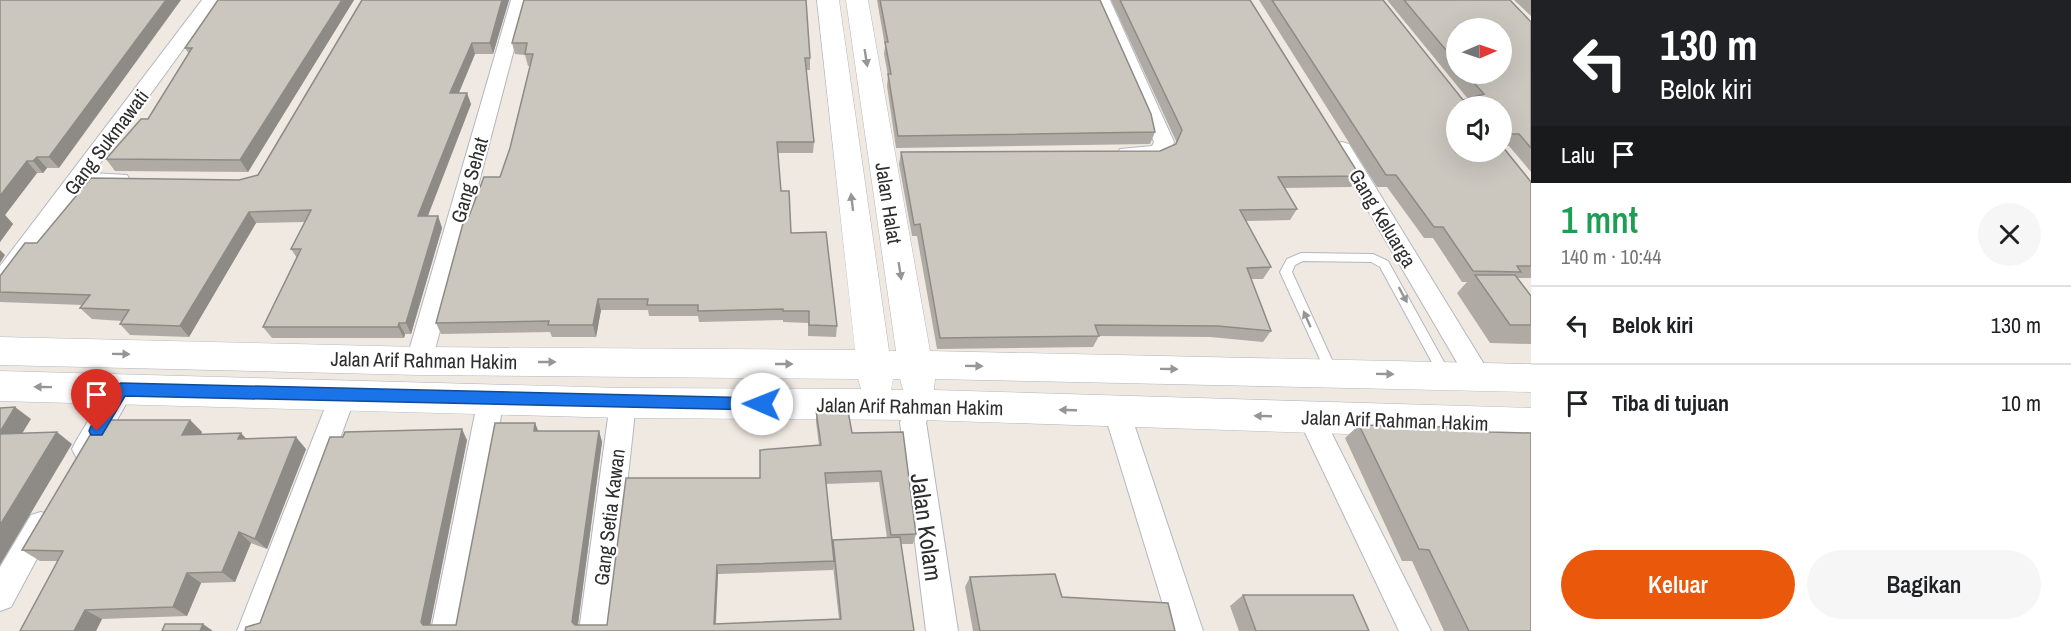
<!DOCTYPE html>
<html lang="id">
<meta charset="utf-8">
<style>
:root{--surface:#fff;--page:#f6f6f6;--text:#202124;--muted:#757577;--line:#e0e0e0;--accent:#ea580c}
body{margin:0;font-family:"Archivo Narrow",sans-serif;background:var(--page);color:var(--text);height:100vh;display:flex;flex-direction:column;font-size:22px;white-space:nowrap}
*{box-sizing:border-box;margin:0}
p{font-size:20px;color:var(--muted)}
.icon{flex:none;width:33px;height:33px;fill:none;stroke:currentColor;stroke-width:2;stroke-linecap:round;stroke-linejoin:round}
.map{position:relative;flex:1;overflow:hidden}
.side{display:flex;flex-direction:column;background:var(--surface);width:540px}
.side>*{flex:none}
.hud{background:#202124;color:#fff;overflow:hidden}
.needle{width:39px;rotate:88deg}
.tools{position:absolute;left:1446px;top:18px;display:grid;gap:12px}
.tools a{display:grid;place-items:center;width:66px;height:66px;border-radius:50%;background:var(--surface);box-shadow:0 6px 24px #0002;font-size:30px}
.pin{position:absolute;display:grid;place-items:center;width:51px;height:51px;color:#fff;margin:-62px -26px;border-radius:50% 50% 50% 0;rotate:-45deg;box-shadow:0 0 6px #0007}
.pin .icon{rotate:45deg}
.me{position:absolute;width:66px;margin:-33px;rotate:271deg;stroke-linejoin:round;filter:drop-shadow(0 0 4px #0008)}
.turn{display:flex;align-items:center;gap:21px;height:126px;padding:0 30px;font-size:27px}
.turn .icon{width:78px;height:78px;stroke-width:2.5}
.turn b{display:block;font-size:42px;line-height:51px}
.then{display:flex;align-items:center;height:57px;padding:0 30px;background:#0003;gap:12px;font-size:22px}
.round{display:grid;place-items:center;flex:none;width:63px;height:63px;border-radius:32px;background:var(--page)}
.headline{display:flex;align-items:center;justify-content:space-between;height:102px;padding:0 30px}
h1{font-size:36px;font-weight:600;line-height:45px;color:#1e9e55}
.primary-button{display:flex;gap:12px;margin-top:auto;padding:12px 30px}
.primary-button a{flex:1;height:69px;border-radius:36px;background:var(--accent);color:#fff;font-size:24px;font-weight:600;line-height:69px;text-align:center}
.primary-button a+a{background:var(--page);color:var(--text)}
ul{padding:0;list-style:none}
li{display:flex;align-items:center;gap:18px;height:78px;padding:0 30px;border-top:2px solid var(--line)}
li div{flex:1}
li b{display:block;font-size:22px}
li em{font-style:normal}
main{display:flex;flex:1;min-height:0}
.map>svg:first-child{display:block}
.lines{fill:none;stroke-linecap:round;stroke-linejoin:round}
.lane-casing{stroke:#b4b7c1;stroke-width:2}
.street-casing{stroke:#b4b7c1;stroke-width:2}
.secondary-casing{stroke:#b4b7c1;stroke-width:1}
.lane{fill:#fff;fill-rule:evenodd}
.street{fill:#fff;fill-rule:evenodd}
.secondary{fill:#fff;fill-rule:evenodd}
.wall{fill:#afaba4;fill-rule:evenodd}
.shaded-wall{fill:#8e8b86}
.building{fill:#cbc7bf;stroke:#8e8b86;stroke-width:1.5}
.oneway{fill:#969696}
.route{fill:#1a73e8;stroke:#114b97;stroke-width:1.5}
.labels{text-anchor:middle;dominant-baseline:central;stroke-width:4.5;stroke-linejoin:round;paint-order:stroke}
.street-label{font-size:20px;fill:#2e2e2e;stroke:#fff}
.near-street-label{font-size:24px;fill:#2e2e2e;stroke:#fff}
</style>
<main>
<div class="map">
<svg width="1531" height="631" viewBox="0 0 1531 631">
<rect width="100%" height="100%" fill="#efe9e1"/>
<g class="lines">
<g class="lane-casing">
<path id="lane" d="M1301 253 1373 254 1388 261 1449 371 1451 375 1449 379 1445 380 1441 379 1380 267 1371 262 1303 261 1295 265 1292 272 1338 373 1336 377 1332 378 1328 377 1280 272 1287 259Z"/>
</g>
<g class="street-casing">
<g id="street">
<path d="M202 0H219L93 173 127 175 130 180 127 185 83 187 8 289 0 292V266Z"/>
<path d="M511 0H527L432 361 428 368 419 371 410 368 406 361Z"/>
<path d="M1094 0H1110L1174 142 1170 154C1156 161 1136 163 1120 159L1117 154 1120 149 1152 146 1154 142Z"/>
<path d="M1342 142 1349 144 1487 369 1491 376 1487 383 1478 386 1469 383 1332 149 1335 144Z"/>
<path d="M121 378 130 381 134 389 130 397 96 457 86 461 76 457 72 449 76 441 112 381Z"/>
<path d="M343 384 352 387 356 395 269 631H237L330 395 334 387Z"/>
<path d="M491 388 500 391 504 399 463 631H431L478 399 482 391Z"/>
<path d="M623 392 632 395 636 403 611 631H579L610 403 614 395Z"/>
<path d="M922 394 931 397 935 405 926 422 958 631H926L900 422 913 397Z"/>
<path d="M1117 401 1126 404 1130 412 1203 631H1171L1104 412 1108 404Z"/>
<path d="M1311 407 1320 410 1431 631H1399L1298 418 1302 410Z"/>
<path d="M41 512 51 515 55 525 11 607 0 611V567L31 515Z"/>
</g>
</g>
<g class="secondary-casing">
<path id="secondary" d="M817 0H839L889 351H896L846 0H868L930 351 1531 364V392L935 379 934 390 1531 408V440L922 420 623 418 0 401V371L623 388 861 389 858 379 419 375 0 365V337L419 347 855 350ZM893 379H900L903 390H891Z"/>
</g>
<use href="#lane" class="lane"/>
<use href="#street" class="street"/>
<use href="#secondary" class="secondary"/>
</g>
<g class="wall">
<path d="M0 0 59 168H47L43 173H37L5 215 13 224 0 242Z"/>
<path d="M218 0H354L248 172 115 171 106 159 148 119 189 54 185 48Z"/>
<path d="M362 0H509L493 54H475L459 93 471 104 428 216H438L442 228 411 334H405L404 338H272L263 327 297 258 291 249 305 222 256 223 189 337 130 335 120 324 122 321 92 319 80 308 83 305 0 302V276L37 243 258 175Z"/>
<path d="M524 0 810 58V70H806L814 142 813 153H778L781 191 791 233 837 326 836 337 808 336V323L783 322V320L699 322 698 316H649L648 310H601L596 337H552L550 332 441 334 436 323 469 216 500 177 510 148 530 66H528L525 55 515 54 512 43Z"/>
<path d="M877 0H1100L1155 132 1150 144 896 148 887 86 888 76 884 54 885 46Z"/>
<path d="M1111 0H1250L1360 176 1351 187 1285 188 1297 209 1290 220 1246 221 1271 267 1263 279H1251L1271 331 1263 342 1210 337 1099 336 1093 347 937 349 917 236H912L899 164 901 152 1160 151 1175 145 1176 141Z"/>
<path d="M1259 0H1383L1463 100 1468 99 1387 0H1510L1531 22V172L1509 146 1502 147 1531 182V278H1517L1531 296V344L1490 343 1457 293 1467 282H1462L1433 238H1424L1387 187H1377ZM1456 28 1502 74H1456ZM1456 106H1502V152Z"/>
<path d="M1514 0H1531V16Z"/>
<path d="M816 410 852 433 903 432 916 534 913 544H901L914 631 260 623 467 440 430 625H456L539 431H599L602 442 578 625H607L760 478 819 445 816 422ZM879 482 887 538 833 540V544L826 484ZM833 566 839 619 716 624 718 574 833 570Z"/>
<path d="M190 420 202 432 201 434 246 438 306 449 267 549 251 543 235 582 201 583 187 616 102 619 96 631 57 561H40L22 550Z"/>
<path d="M1359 425 1531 631H1444L1412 561H1402L1345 438Z"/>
<path d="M970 577 1062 597 1175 631H973L965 587Z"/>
<path d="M1243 595 1369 631H1239L1230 606Z"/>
</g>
<g class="shaded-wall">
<path d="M166 0H181L59 168 49 157Z"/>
<path d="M342 0H354L248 172 240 160Z"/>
<path d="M502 0H509L493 54 490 43Z"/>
<path d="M472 43 475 54 454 104 450 93Z"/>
<path d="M467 93 471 104 423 228 418 216Z"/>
<path d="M37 157 47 168 43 173 33 161Z"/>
<path d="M27 161 37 173 5 215 13 224 0 242V196Z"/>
<path d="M249 212 256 223 189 337 180 326Z"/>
<path d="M438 216 442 228 411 334 406 323Z"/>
<path d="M0 250 5 255 0 263Z"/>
<path d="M598 299 601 310 596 337 593 325Z"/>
<path d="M399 323 405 334 404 338 398 327Z"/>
<path d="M15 407 31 419 15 445 0 435V432Z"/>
<path d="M190 420 202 432 195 447 182 435Z"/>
<path d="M535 423 540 435 534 431Z"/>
<path d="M462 429 467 440 429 631 421 622Z"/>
<path d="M599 431 602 442 577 631 572 622Z"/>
<path d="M57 432 72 444 0 565V525Z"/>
<path d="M241 433 252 445 238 439Z"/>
<path d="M296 437 306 449 267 549 255 539Z"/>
<path d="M239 532 251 543 235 582 222 572Z"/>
<path d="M717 565 718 574 715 631 714 624Z"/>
<path d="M187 573 201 583 187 616 173 607Z"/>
<path d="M85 610 102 619 96 631H74Z"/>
<path d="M203 624 213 631H200Z"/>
</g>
<g class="building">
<path d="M0 0H166L49 157H37L33 161H27L0 196Z"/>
<path d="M218 0H342L240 160 106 159 141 119H148L192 48H185Z"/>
<path d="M362 0H502L490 43H472L450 93H467L418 216H438L406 323H399L398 327H263L301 249H291L311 210 249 212 180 326 120 324 129 310 80 308 90 295 0 292V276L25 243H37L91 178 239 180 258 175Z"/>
<path d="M524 0H806L810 58H805L814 142H777L781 191H789L791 233 826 232 837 326 809 325V311H783V309L698 311V305H647L648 299H598L593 325H548L549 321 436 323 465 216H469L484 177H500L510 148 533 54H525L527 43H512Z"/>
<path d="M880 0H1100L1151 114 1155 132 898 136 888 74H891L885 42H888Z"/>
<path d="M1120 0H1250L1360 176 1278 177 1297 209 1240 210 1271 267 1247 268 1271 331 1218 326 1095 325 1099 336 940 338 920 224 914 225 901 152 1160 151 1176 144 1182 130Z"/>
<path d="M1272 0H1383L1463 100 1484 94 1466 74H1502V28H1456V62L1404 0H1510L1531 22V148L1519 134H1510V138H1502V106H1456V152H1502V146L1531 182V266H1517L1521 272 1473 271 1443 227H1434L1396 175H1386Z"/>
<path d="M1475 275H1515L1531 296V325H1510Z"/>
<path d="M15 407 0 432V408Z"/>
<path d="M816 410 848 411 852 433 903 432 916 534 891 535 881 471 825 473 834 561 717 565 714 624 841 619 833 540 900 537 914 631H245L246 627 260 623 330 437H343L345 432 462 429 421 622 423 625H456L495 423H535L534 431H599L572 622 575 625H607L626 478H760V450L821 445Z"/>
<path d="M99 420H190L182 435 241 433 238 439 296 437 255 539 239 532 222 572 187 573 173 607 85 610 74 631H20L63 551 22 550Z"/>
<path d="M1359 425 1486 428 1489 432 1531 433V631H1469L1429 550 1419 549Z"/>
<path d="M57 432 0 525V434Z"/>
<path d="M1055 574 1062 597 1168 603 1175 631H980L970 577Z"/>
<path d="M1243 595H1353L1369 631H1256Z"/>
<path d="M165 624H203L200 631H162Z"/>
</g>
<defs><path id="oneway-solid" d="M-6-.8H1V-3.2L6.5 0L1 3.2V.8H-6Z" transform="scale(1.5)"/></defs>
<g class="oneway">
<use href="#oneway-solid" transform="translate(866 58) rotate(81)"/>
<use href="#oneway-solid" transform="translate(852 202) rotate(-97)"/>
<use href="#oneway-solid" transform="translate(900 271) rotate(81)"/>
<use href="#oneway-solid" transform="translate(1403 295) rotate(62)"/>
<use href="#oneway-solid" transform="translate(1307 319) rotate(-114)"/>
<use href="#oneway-solid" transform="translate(121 354) rotate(1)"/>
<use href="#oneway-solid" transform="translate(547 362)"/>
<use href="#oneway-solid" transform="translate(784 364)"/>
<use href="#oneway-solid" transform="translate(974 366) rotate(1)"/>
<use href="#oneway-solid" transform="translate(1169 369) rotate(1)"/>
<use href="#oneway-solid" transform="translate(1385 374) rotate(1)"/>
<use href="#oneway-solid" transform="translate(43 387) rotate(-179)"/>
<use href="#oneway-solid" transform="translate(1068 410) rotate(-178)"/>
<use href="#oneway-solid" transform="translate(1263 416) rotate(-178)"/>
</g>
<path class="route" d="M121 383 762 398 770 404 762 410 125 396 102 435H91L89 431 91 426 116 385Z"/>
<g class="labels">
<g class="street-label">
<text transform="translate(106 142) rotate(-53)">Gang Sukmawati</text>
<text transform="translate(469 180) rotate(-74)">Gang Sehat</text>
<text transform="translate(889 203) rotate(81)">Jalan Halat</text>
<text transform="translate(1383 218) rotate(59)">Gang Keluarga</text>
<text transform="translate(424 360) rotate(1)">Jalan Arif Rahman Hakim</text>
<text transform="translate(910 406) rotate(1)">Jalan Arif Rahman Hakim</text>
<text transform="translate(1395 420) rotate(2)">Jalan Arif Rahman Hakim</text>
<text transform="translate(609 517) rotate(-83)">Gang Setia Kawan</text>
</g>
<g class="near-street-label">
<text transform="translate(927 527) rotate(82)">Jalan Kolam</text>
</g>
</g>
</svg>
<div class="tools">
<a><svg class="needle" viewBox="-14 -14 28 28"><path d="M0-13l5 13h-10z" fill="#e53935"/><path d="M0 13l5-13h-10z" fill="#757577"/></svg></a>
<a><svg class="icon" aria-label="sound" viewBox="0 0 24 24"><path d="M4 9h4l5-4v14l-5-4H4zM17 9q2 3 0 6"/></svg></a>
</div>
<div class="pin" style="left:97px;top:431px;background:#d93025"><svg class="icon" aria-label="arrive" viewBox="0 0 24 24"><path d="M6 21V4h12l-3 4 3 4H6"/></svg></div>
<svg class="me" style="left:762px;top:404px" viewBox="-20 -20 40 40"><circle r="19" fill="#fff"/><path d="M0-13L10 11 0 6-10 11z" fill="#1a73e8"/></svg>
</div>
<section class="side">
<div class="hud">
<div class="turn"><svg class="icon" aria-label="left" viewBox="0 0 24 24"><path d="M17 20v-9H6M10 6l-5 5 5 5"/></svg><div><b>130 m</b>Belok kiri</div></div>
<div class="then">Lalu<svg class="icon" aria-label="arrive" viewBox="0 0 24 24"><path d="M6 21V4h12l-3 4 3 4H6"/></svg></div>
</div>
<div class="headline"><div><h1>1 mnt</h1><p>140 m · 10:44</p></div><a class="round"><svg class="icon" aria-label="close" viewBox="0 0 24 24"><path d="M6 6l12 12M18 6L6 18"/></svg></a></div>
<ul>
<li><svg class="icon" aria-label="left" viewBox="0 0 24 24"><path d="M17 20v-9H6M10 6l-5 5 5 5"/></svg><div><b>Belok kiri</b></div><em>130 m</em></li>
<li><svg class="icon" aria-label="arrive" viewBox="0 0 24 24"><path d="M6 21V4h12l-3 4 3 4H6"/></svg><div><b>Tiba di tujuan</b></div><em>10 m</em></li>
</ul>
<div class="primary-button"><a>Keluar</a><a>Bagikan</a></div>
</section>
</main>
